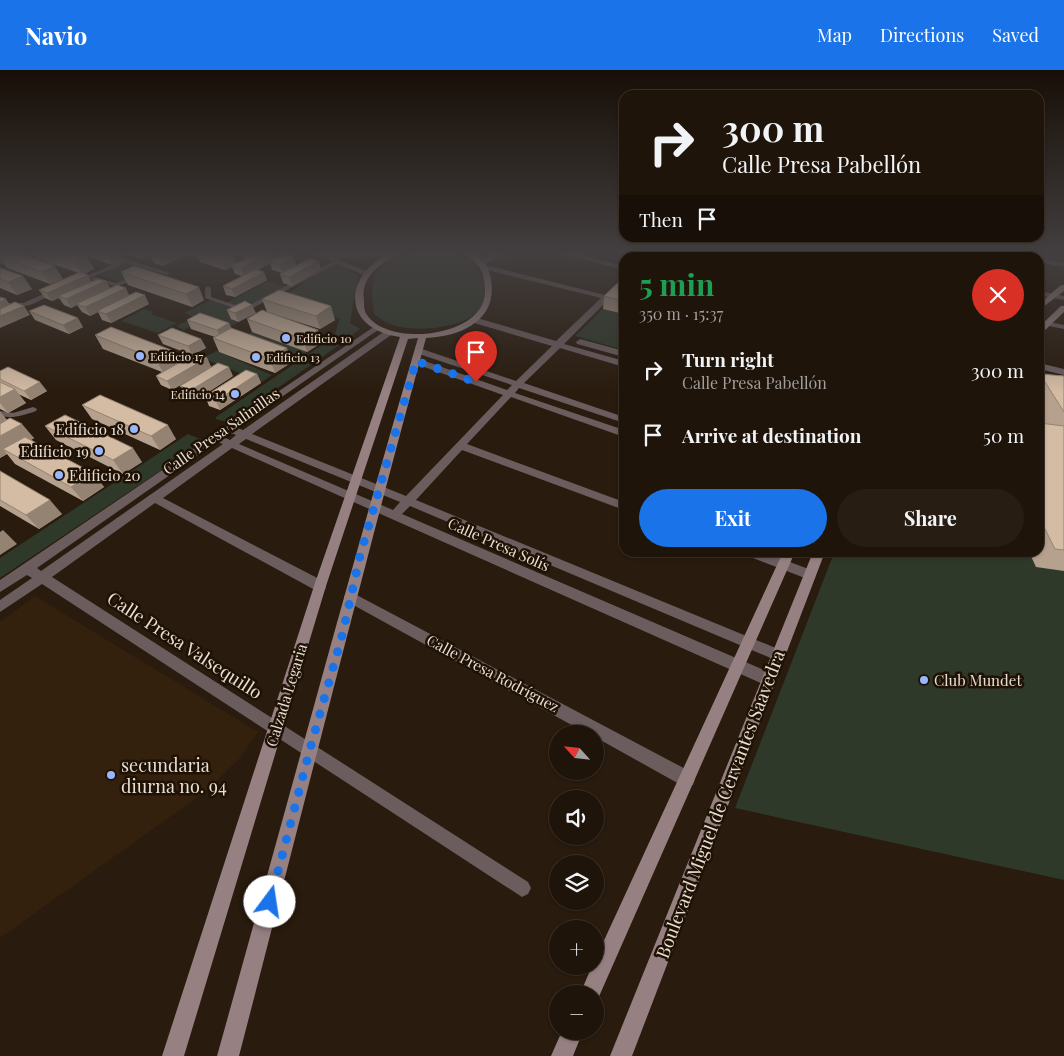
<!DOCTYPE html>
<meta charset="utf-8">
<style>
:root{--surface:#1f140a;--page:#271d13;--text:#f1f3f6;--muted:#a19e9c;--line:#3c332b;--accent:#1a73e8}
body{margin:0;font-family:"Playfair Display",serif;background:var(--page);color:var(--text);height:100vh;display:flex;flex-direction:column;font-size:19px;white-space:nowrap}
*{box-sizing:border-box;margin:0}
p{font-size:16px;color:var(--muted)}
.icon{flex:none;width:28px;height:28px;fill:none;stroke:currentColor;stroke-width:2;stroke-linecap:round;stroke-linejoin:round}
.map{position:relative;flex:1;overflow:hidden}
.drawer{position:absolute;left:619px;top:182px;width:425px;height:305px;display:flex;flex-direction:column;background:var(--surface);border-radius:15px;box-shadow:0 1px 4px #0004,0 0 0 1px var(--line)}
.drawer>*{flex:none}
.banner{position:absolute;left:619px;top:20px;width:425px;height:152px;border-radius:15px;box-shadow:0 1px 4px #0004,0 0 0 1px var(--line);background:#1f140a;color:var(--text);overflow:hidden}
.needle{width:32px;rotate:297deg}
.fabs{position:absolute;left:549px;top:655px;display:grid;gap:10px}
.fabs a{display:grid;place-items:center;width:55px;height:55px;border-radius:50%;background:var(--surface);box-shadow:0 1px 4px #0004,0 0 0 1px var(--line);font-size:25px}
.pin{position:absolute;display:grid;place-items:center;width:42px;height:42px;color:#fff;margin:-51px -21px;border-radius:50% 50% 50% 0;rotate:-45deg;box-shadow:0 0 5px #0007}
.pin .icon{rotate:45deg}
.me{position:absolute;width:55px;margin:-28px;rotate:14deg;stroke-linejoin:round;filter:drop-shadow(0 0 4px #0008)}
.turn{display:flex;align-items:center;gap:18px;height:105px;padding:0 20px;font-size:22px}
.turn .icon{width:65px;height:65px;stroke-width:2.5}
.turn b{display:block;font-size:35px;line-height:42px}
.then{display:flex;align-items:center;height:48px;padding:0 20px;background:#0003;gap:10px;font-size:19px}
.round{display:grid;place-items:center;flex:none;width:52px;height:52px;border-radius:26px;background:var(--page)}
.headline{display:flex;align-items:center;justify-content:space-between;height:85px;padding:0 20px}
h1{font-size:30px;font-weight:700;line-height:38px;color:#1e9e55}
.button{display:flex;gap:10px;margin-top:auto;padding:10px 20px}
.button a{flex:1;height:58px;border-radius:30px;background:var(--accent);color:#fff;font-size:20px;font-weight:700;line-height:58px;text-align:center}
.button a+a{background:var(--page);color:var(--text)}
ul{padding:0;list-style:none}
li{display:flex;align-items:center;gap:15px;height:65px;padding:0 20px}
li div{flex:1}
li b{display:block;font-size:19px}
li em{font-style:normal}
header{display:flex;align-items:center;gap:30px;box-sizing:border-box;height:70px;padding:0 25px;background:var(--accent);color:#fff}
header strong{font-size:24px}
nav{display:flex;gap:28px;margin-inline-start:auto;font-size:18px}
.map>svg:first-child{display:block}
.built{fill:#33200d}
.green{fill:#2f392a}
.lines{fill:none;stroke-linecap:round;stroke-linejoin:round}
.pedestrian{fill:#6b5c5e;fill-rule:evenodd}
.minor{fill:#6b5c5e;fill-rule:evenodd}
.secondary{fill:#978082;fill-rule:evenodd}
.wall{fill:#b5a18d}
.shaded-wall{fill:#948373}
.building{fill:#d3bba4;stroke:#948373}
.route{stroke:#1a73e8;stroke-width:9;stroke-dasharray:0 16.2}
.poi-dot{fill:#97b6fd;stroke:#1f1205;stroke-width:2}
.labels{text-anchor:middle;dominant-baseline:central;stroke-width:5;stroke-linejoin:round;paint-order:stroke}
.far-poi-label{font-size:12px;fill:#e7ded4;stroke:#1f1205;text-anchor:start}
.poi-label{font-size:15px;fill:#e7ded4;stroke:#1f1205;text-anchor:end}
.street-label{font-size:15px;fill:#e7ded4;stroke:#1f1205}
.near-street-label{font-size:18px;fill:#e7ded4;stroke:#1f1205}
.near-poi-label{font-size:18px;fill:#e7ded4;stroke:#1f1205;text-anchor:start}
</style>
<header>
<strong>Navio</strong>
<nav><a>Map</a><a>Directions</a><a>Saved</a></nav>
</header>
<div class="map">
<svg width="1064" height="986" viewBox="0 0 1064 986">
<rect width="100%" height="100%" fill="#291b0d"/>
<path class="built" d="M35 526 258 662 240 688 205 722 0 868V552Z"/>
<g class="green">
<path d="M413 184C430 184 450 181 466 188 476 193 478 198 482 208 484 215 486 224 484 231 477 257 422 262 401 257 390 255 383 251 374 244 369 207 374 192 413 184Z"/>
<path d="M334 191 358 206 350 253 360 259 343 272 333 269 340 249 281 229Z"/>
<path d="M125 192 149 200 121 213 97 204Z"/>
<path d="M268 211 288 217 246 239 226 233Z"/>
<path d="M211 230 244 241 230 248 237 253 225 259 203 250 184 260 176 256 195 247 184 243Z"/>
<path d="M144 239 153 242 151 244 177 253 158 263 121 251Z"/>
<path d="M603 239 624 244V280L575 266Z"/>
<path d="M252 262 307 282 296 289 240 269Z"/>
<path d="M325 273 339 275 231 351 227 352 216 349V347Z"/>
<path d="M217 281 219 282 272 305 262 312 202 288Z"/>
<path d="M1039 301 1064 307V810L735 738 834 483 1039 482Z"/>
<path d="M188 364 205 371 0 508V488Z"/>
</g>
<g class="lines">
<g class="pedestrian">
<path d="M126 189 170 203 167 205 126 193 80 212 75 211Z"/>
<path d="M336 190 339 192 338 193 247 241H243L205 228V218L208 216 211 218V227L244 238Z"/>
<path d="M139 204 142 206 141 207 116 217 91 209 94 207 116 213Z"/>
<path d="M55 219 58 221 57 222C45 227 33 236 20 237 13 237 7 235 0 237V233H23Z"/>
<path d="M33 337 37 339 36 341C24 345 13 349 0 346V341L13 343Z"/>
</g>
<g class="minor">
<path d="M16 184H27L0 194V190Z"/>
<path d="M315 184H396L359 188 331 187 369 202 370 204 366 206 326 189V186Z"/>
<path d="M492 184H500L485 195 605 225 624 208V214L564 274 624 291V297L560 278 524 313 624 347V353L519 318 515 323 624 360V367L511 327 467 374 624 432V440L462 380 416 430 783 581 785 585 783 589 778 591 773 589 410 436 402 444 773 604 775 609 773 614 768 616 763 614 232 378 163 428 325 512 326 516 325 520H315L155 433 52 507 528 812 531 818 528 824 522 827 42 514 0 542V530L32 508 27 505 0 522V510L375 256H378V260L237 358 243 360 385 261H391V265L252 364 406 426 503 325 413 293V289H419L507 320 512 315 416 283V279H422L516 311 552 276 471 252V248H477L556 271 601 228 482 199 478 194ZM231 363 236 365 230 370 224 367ZM246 369 400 432 393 440 239 374ZM217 372 223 374 41 501 37 498Z"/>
<path d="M564 184H577L624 196V200Z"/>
<path d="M646 184H653L651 188H644Z"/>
<path d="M727 184H739L747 188H735Z"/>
<path d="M824 184H831L830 188H823Z"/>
<path d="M851 184H863L872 188H859Z"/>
<path d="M875 184H888L897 188H884Z"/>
<path d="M1004 184H1018L1027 188H1013Z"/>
<path d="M1039 188 1064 193V197L1039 192Z"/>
<path d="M1039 221 1064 226V230L1039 225Z"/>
<path d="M1039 250 1064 255V259L1039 254Z"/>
<path d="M580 269 624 281V287L577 274 576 272Z"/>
<path d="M1039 293 1064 299V305L1039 299Z"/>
<path d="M743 482H763L814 501 816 505 814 509 810 510 745 485Z"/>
<path d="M351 522 693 703 695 709 693 715 687 717 681 715 595 667V664H588L346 531 344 527 346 523Z"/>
</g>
<g class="secondary">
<path d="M388 184H397C389 190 380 194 373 202 366 209 362 220 364 230 364 235 364 241 367 245 389 278 486 267 485 221 484 200 480 195 464 184H474C484 190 489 198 491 209 498 250 462 266 426 268 361 506 301 747 239 986H217C284 747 348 507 418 268L408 269 326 516 184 986H162L314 516 400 267C345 260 340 209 388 184Z"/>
<path d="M1061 215H1064V221L1039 240V234Z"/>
<path d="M1061 236H1064V242L1042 263H1039V257Z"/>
<path d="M783 482H795L597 931 595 932V924H580L592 896H595V890Z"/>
<path d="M813 482H825L632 986H610Z"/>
<path d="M562 961H583L573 986H551Z"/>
</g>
</g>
<g class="wall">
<path d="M34 184H80L87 187 94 199 84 204 88 205 91 212 106 211 110 218 130 225 149 234 111 253 102 250 98 242 90 246 82 242 77 235 71 238 64 235 59 228 52 231 45 228 39 220 79 203 37 189Z"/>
<path d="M81 184H121L124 190 112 195Z"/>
<path d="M132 184H188L163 196 154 193 150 185 141 189 133 186Z"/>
<path d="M196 184 233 186 236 194 246 188 232 184H273L275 189 294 187 296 195 282 203 272 200 270 193 258 200 267 210 235 227 226 225 223 216 242 206 235 204 232 197 225 200 200 192Z"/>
<path d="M0 185 63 209 50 214 7 198 0 188Z"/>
<path d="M134 196 204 230 192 237 128 215 121 202Z"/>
<path d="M0 198 32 219 17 225 0 218Z"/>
<path d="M321 199 292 216 283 213 280 204Z"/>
<path d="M624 207V244L603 239 604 226Z"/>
<path d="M262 229 335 250 320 259 267 242Z"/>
<path d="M227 240 256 243 238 252 231 249Z"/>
<path d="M29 241 83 257 69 264 35 250Z"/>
<path d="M247 249 318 260 321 273 307 282 252 262Z"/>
<path d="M187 250 229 253 231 259 292 292 275 303 219 282 213 268 215 267 191 259Z"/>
<path d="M95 265 178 293 192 285 163 274 158 265 201 269 206 278 196 283 207 288 211 297 172 320 161 315 156 306 162 302 103 279Z"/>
<path d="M0 301 47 321 31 330 18 324 26 333 8 343 0 339Z"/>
<path d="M257 304 261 313 220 340 209 336 205 326Z"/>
<path d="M1040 304 1064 306V501L1036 497 1029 482H1039V353L1045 354 1039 344V305Z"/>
<path d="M233 306 196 330 185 325 180 316Z"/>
<path d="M82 335 176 369 160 380 92 349Z"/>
<path d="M0 342 7 350 34 368 31 370 93 403 104 417 83 431 15 394 7 384 0 388Z"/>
<path d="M45 356 142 392 123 404 56 370Z"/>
<path d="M0 401 62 444 39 459 0 436Z"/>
</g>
<g class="shaded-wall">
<path d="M106 184H121L124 190 112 195Z"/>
<path d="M139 184H149L150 185 141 189Z"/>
<path d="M157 184H188L163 196Z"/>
<path d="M247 184H257L248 189Z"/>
<path d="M269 184H273L275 191 270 192V193L244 207 241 198Z"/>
<path d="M233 186 236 195H232V197L225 200 222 192Z"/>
<path d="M87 187 94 199 82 204 75 192Z"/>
<path d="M294 187 296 195 282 203 279 195Z"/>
<path d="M319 191 321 199 292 216 289 207Z"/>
<path d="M55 196 63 209 50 214 42 202Z"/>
<path d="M264 202 267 210 235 227 232 219Z"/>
<path d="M88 205 93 214 58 226 59 228 52 231 47 223Z"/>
<path d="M23 206 32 219 17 225 8 212Z"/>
<path d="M106 211 111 220 76 234 77 235 71 238 66 229Z"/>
<path d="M199 217 204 230 192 237 186 224Z"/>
<path d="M126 218 130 227 97 241 98 242 90 246 85 237Z"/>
<path d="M145 225 149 234 111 253 106 244Z"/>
<path d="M6 229 12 238 0 243V232Z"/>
<path d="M252 235 256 243 238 252 235 243Z"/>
<path d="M24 236 30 245 0 258V246Z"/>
<path d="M331 236 335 250 320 259 316 246Z"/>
<path d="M78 248 83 257 69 264 63 255Z"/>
<path d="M229 253 233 262 221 269 217 260Z"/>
<path d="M318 260 321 273 307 282 303 269Z"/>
<path d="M201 269 206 278 192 285 188 276Z"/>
<path d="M287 278 292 292 275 303 270 289Z"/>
<path d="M171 280 178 293 163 302 155 289Z"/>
<path d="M207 288 211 297 172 320 167 311Z"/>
<path d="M229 297 233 306 196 330 191 320Z"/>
<path d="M257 304 261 313 220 340 216 331Z"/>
<path d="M40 312 47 321 31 330 24 321Z"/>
<path d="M15 319 26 333 8 343 0 333V327Z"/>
<path d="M0 342 11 356 0 362Z"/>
<path d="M22 354 34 368 9 383 3 379 7 384 0 388V366Z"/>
<path d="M168 355 176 369 160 380 151 366Z"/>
<path d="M133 378 142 392 123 404 113 390Z"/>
<path d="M93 403 104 417 83 431 71 417Z"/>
<path d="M50 430 62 444 39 459 26 445Z"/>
<path d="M3 460 17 474 0 485V462Z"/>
</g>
<g class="building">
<path d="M1 184H21L55 196 42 202 0 186V185Z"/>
<path d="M53 184H80L87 187 75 192Z"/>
<path d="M197 184H226L233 186 222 192Z"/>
<path d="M254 184H269L241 198 232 195Z"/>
<path d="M284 184 294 187 279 195 270 192Z"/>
<path d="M311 188 319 191 289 207 280 204Z"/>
<path d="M134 196 199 217 186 224 121 202Z"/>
<path d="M0 198 23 206 8 212 0 209Z"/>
<path d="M256 199 264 202 232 219 223 216Z"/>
<path d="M80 202 88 205 47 223 39 220Z"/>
<path d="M624 207V231L604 226Z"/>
<path d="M98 209 106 211 66 229 58 226Z"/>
<path d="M117 215 126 218 85 237 76 234Z"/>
<path d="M279 220 331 236 316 246 262 229Z"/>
<path d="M136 222 145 225 106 244 97 241Z"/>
<path d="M0 227 6 229 0 232Z"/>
<path d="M245 231 252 235 235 243 227 240Z"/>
<path d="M15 232 24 236 0 246V239Z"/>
<path d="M44 235 78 248 63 255 29 241Z"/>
<path d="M262 240 318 260 303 269 247 249Z"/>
<path d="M200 243 229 253 217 260 187 250Z"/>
<path d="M111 257 171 280 155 289 95 265Z"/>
<path d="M172 258 201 269 188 276 158 265Z"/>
<path d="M231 258 287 278 270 289 213 268Z"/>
<path d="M196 283 207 288 167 311 156 306Z"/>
<path d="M218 293 229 297 191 320 180 316Z"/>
<path d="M8 297 40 312 24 321 0 309V301Z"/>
<path d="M246 300 257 304 216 331 205 326Z"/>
<path d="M1040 304 1064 306V342Z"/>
<path d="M0 312 15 319 0 327Z"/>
<path d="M100 325 168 355 151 366 82 335Z"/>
<path d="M65 345 133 378 113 390 45 356Z"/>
<path d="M10 348 22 354 0 366V354Z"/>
<path d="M1039 353 1064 356V480L1055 479 1039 447Z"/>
<path d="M25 367 93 403 71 417 3 379Z"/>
<path d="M0 401 50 430 26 445 0 430Z"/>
</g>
<linearGradient id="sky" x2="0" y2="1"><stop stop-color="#170f07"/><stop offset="0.57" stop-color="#433f40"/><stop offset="1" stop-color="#433f40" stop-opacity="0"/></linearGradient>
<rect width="1064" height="322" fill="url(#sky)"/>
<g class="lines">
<path class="route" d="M270 832 310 679 342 566 360 486 416 291 476 312"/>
</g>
<g class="poi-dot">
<circle cx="286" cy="268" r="5"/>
<circle cx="140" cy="286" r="5"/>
<circle cx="256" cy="287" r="5"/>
<circle cx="235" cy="324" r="5"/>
<circle cx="134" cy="359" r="5"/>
<circle cx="99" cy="381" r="5"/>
<circle cx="59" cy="405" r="5"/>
<circle cx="924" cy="610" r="5"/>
<circle cx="111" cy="705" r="5"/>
</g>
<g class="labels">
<g class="far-poi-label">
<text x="296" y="268">Edificio 10</text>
<text x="150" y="286">Edificio 17</text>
<text x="266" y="287">Edificio 13</text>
<text x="225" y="324" text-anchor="end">Edificio 14</text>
</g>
<g class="poi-label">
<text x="124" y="359">Edificio 18</text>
<text x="89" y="381">Edificio 19</text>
<text x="69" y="405" text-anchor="start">Edificio 20</text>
<text x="934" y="610" text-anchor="start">Club Mundet</text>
</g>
<g class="street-label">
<text transform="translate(221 361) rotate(-35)">Calle Presa Salinillas</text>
<text transform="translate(499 474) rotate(24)">Calle Presa Solís</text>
<text transform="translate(493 603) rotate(28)">Calle Presa Rodríguez</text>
<text transform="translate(286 625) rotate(-73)">Calzada Legaria</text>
</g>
<g class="near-street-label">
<text transform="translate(185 575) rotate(33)">Calle Presa Valsequillo</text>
<text transform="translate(720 734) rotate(-69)">Boulevard Miguel de Cervantes Saavedra</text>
</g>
<g class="near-poi-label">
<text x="121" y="695">secundaria<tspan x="121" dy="21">diurna no. 94</tspan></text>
</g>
</g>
</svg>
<div class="fabs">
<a><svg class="needle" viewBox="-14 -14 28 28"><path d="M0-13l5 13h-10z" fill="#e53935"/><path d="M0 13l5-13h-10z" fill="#a19e9c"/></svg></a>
<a><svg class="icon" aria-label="sound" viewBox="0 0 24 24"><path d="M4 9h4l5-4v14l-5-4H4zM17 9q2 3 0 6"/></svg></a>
<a><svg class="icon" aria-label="layers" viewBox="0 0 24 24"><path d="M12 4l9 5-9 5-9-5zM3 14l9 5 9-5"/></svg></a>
<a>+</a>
<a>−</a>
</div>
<div class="pin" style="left:476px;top:312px;background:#d93025"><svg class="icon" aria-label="arrive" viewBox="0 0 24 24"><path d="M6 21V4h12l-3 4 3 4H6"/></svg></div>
<svg class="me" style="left:270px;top:832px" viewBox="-20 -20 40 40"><circle r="19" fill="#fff"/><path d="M0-13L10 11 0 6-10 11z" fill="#1a73e8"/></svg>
<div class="banner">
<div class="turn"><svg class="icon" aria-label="right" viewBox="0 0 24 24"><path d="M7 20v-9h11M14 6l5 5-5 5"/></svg><div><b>300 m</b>Calle Presa Pabellón</div></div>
<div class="then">Then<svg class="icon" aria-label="arrive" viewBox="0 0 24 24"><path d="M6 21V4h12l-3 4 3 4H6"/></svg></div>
</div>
<section class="drawer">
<div class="headline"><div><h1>5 min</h1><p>350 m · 15:37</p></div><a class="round" style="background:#d93025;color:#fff"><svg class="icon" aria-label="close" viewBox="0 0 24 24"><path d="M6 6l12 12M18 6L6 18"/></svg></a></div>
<ul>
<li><svg class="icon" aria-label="right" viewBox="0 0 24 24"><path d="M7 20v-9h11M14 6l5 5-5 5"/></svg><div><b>Turn right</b><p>Calle Presa Pabellón</p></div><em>300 m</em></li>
<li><svg class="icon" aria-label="arrive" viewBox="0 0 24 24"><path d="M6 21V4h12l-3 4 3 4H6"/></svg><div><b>Arrive at destination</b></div><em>50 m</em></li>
</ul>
<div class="button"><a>Exit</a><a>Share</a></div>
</section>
</div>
